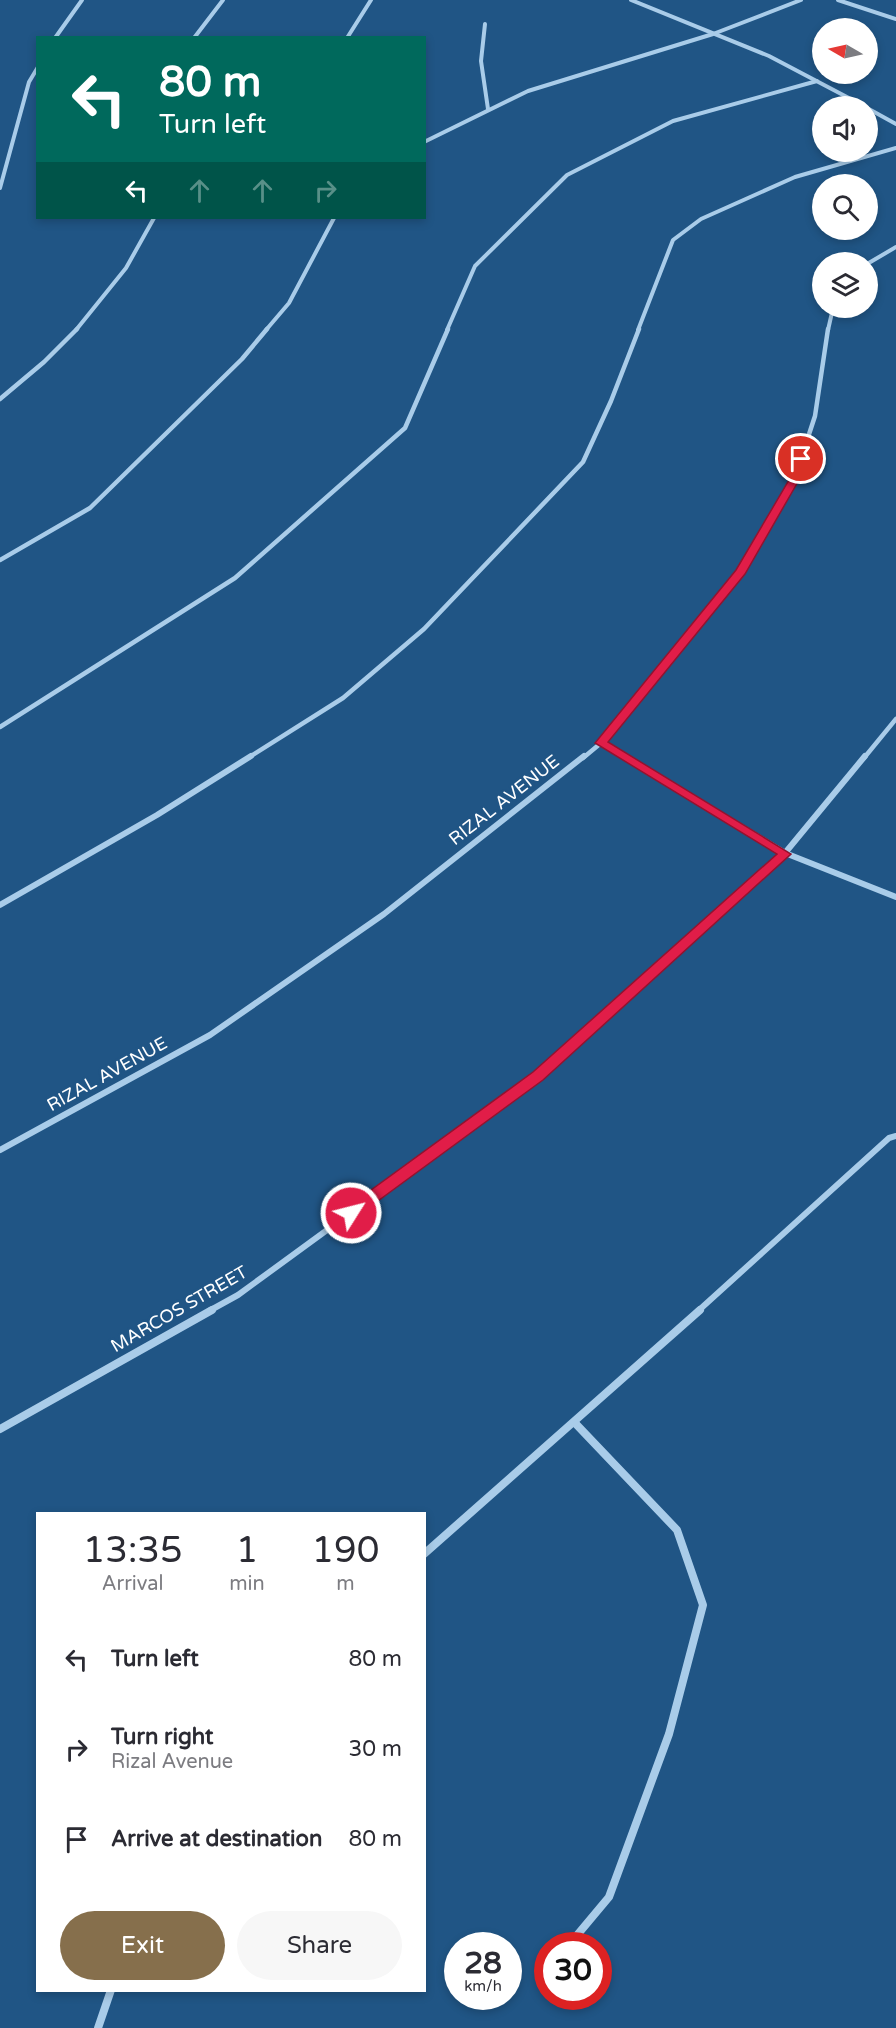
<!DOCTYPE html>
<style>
:root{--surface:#fff;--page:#f7f7f7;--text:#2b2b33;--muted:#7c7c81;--accent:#866f4c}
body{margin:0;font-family:"Varela Round",sans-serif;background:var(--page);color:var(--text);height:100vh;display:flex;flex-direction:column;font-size:22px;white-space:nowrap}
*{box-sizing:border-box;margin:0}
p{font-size:20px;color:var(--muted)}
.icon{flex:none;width:33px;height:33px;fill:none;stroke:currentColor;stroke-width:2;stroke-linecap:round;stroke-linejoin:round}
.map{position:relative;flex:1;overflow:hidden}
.details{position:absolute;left:36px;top:1512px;width:390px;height:480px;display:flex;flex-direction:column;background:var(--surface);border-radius:0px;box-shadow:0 3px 9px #0003}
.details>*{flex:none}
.guide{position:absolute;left:36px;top:36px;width:390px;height:183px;border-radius:0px;box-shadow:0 3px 9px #0003;background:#00695c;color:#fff;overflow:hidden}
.needle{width:39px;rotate:279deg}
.controls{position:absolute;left:812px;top:18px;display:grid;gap:12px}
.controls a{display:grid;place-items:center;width:66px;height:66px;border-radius:50%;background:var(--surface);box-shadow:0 3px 9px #0003;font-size:30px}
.speed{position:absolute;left:444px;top:1932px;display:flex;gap:12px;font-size:30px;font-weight:700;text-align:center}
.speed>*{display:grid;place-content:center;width:78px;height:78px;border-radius:50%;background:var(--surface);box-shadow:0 3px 9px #0003;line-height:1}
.speed small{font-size:15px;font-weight:400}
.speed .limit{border:9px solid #d22;background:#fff;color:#111}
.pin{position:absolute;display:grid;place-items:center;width:51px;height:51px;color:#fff;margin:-26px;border:3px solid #fff;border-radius:50%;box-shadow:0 2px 6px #0007}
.me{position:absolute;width:66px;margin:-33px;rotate:54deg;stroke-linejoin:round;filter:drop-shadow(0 0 4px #0008)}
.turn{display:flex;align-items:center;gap:21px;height:126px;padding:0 24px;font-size:27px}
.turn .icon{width:78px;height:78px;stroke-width:2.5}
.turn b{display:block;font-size:42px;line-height:51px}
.lanes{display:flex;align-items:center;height:57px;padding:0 24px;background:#0003;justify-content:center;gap:30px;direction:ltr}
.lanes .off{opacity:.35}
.eta{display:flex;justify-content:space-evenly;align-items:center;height:102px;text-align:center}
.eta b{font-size:36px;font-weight:600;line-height:42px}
.cta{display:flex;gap:12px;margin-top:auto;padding:12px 24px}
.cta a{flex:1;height:69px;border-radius:36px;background:var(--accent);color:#fff;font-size:24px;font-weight:600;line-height:69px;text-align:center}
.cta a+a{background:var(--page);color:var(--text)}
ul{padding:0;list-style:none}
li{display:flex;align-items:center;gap:18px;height:90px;padding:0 24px}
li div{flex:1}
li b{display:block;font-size:22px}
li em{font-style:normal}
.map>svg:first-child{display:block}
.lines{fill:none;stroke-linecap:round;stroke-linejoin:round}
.street-far3{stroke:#a9cce9;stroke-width:4}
.street-far2{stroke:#a9cce9;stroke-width:4.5}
.street-far1{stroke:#a9cce9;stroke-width:6}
.street{stroke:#a9cce9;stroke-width:8}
.route{fill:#e11d48;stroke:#92132f;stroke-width:1.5}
.labels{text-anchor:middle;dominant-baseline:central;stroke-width:5;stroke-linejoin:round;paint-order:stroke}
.street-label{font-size:18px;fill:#fff;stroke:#205585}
</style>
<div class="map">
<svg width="896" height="2028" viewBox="0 0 896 2028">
<rect width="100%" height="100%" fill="#205585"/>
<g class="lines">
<g class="street-far3">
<path d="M631 0 769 56 864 106"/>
<path d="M838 0 896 19"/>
<path d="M485 24 481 61 488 109"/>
<path d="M55 38 82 0"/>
<path d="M194 38 223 0"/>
<path d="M347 38 371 0"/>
<path d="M867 108 896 124"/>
<path d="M424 142 528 91 713 34 801 0"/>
<path d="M0 188 29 82 38 67"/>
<path d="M867 264 896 247"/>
<path d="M76 330 126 268 154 218"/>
<path d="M266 330 289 303 334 218"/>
<path d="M447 330 475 266 567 175 673 121 817 81"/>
<path d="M638 330 673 240 701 219 795 177 896 148"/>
<path d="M828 330 833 308"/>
</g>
<g class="street-far2">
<path d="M0 399 44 362 77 329"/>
<path d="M0 560 90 508 242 359 267 329"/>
<path d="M0 727 235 578 405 428 448 329"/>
<path d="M601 743 625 758"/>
<path d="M248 758 343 698 424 629 583 462 611 401 639 329"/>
<path d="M583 758 601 743 741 572 794 480 815 416 828 329"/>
<path d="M864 758 896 719"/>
</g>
<g class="street-far1">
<path d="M623 756 785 853 896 897"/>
<path d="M0 905 157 815 251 756"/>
<path d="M0 1150 210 1035 384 914 584 756"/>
<path d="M209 1311 238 1295 538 1076 785 853 865 756"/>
<path d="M698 1311 889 1138 896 1136"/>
</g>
<g class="street">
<path d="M0 1429 212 1310"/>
<path d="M424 1554 700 1310"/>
<path d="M568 1946 609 1897 669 1734 703 1605 677 1530 575 1423"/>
<path d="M98 2028 111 1990"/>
</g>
</g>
<path class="route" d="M801 456 806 459 799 480 745 574 608 742 791 854 543 1080 356 1217H345L343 1213 345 1209 533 1072 777 854 595 743 736 570 789 480 796 459Z"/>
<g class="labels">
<g class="street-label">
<text transform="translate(504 800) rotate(-38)">RIZAL AVENUE</text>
<text transform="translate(107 1074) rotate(-29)">RIZAL AVENUE</text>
<text transform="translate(179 1309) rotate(-30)">MARCOS STREET</text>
</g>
</g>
</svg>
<div class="controls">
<a><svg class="needle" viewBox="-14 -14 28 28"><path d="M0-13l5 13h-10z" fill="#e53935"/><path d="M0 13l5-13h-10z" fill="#7c7c81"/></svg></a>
<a><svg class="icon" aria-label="sound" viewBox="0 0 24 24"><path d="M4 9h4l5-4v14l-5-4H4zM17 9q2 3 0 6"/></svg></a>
<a><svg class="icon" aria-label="search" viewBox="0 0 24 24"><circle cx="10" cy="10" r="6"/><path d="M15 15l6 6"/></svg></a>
<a><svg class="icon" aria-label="layers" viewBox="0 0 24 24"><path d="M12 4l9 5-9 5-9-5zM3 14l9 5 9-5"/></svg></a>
</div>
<div class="speed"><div>28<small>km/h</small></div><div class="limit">30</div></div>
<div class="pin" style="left:801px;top:459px;background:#d93025"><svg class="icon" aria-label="arrive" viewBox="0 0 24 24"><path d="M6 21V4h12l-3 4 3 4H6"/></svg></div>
<svg class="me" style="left:351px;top:1213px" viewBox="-20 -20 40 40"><circle r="17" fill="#e11d48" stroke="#fff" stroke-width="3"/><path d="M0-11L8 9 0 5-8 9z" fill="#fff"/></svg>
<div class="guide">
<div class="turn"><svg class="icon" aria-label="left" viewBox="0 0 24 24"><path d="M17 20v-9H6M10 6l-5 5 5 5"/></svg><div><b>80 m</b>Turn left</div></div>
<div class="lanes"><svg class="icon" aria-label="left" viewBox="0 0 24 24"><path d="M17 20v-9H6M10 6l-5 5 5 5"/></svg><svg class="icon off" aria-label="ahead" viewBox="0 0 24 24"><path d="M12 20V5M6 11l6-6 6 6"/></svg><svg class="icon off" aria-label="ahead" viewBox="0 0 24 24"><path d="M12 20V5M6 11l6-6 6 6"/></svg><svg class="icon off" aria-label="right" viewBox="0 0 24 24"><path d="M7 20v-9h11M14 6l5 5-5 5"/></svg></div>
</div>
<section class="details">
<div class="eta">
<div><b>13:35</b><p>Arrival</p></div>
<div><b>1</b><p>min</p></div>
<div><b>190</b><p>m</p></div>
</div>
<ul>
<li><svg class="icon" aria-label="left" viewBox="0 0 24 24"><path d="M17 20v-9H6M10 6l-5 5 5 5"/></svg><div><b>Turn left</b></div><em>80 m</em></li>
<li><svg class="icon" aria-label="right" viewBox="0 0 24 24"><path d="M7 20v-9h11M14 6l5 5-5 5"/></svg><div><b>Turn right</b><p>Rizal Avenue</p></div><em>30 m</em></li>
<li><svg class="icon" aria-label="arrive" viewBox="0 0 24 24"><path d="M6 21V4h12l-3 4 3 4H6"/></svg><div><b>Arrive at destination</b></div><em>80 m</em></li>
</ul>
<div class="cta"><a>Exit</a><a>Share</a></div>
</section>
</div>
